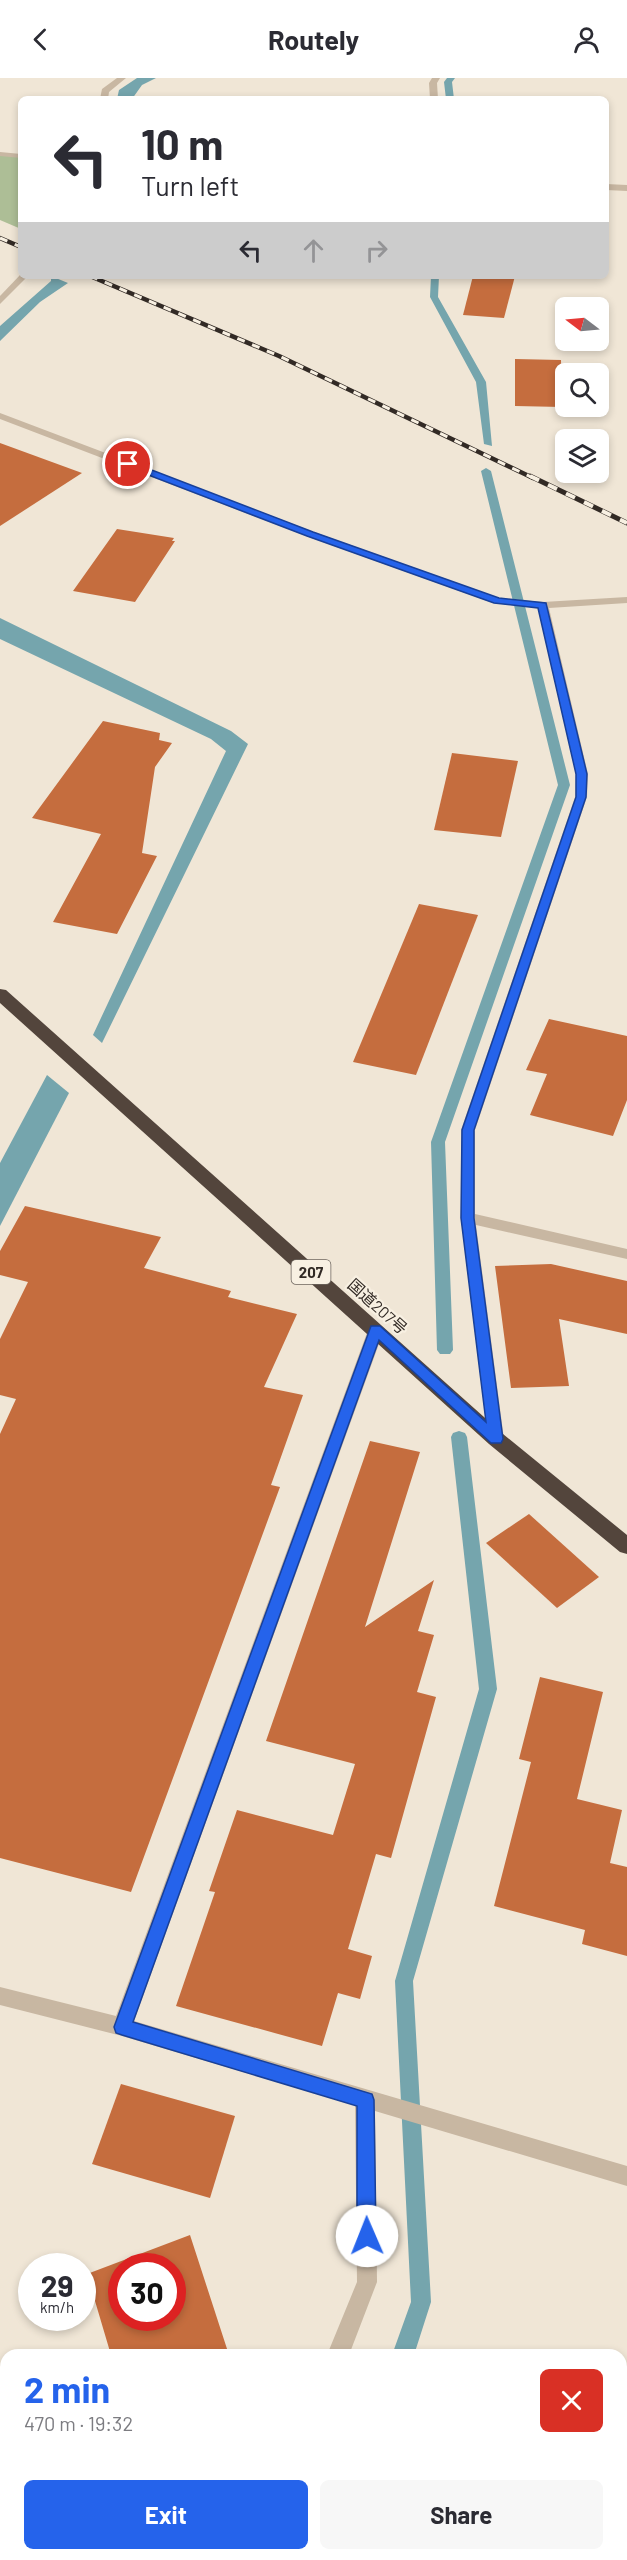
<!DOCTYPE html>
<meta charset="utf-8">
<style>
:root{--surface:#fff;--page:#f7f7f7;--text:#2b2b33;--muted:#7c7c81;--accent:#2563eb}
body{margin:0;font-family:Barlow,"Noto Sans JP",sans-serif;background:var(--page);color:var(--text);height:100vh;display:flex;flex-direction:column;font-size:22px;white-space:nowrap}
*{box-sizing:border-box;margin:0}
p{font-size:20px;color:var(--muted)}
.icon{flex:none;width:33px;height:33px;fill:none;stroke:currentColor;stroke-width:2;stroke-linecap:round;stroke-linejoin:round}
.map{position:relative;flex:1;overflow:hidden}
.panel{position:absolute;left:0px;top:2271px;width:627px;height:212px;display:flex;flex-direction:column;background:var(--surface);border-radius:18px 18px 0 0;box-shadow:0 3px 9px #0003}
.panel>*{flex:none}
.banner{position:absolute;left:18px;top:18px;width:591px;height:183px;border-radius:9px;box-shadow:0 3px 9px #0003;background:#fff;color:var(--text);overflow:hidden}
.needle{width:39px;rotate:286deg}
.fabs{position:absolute;left:555px;top:219px;display:grid;gap:12px}
.fabs a{display:grid;place-items:center;width:54px;height:54px;border-radius:9px;background:var(--surface);box-shadow:0 3px 9px #0003;font-size:30px}
.speed{position:absolute;left:18px;top:2175px;display:flex;gap:12px;font-size:30px;font-weight:700;text-align:center}
.speed>*{display:grid;place-content:center;width:78px;height:78px;border-radius:50%;background:var(--surface);box-shadow:0 3px 9px #0003;line-height:1}
.speed small{font-size:15px;font-weight:400}
.speed .limit{border:9px solid #d22;background:#fff;color:#111}
.pin{position:absolute;display:grid;place-items:center;width:51px;height:51px;color:#fff;margin:-26px;border:3px solid #fff;border-radius:50%;box-shadow:0 2px 6px #0007}
.me{position:absolute;width:66px;margin:-33px;rotate:359deg;stroke-linejoin:round;filter:drop-shadow(0 0 4px #0008)}
.turn{display:flex;align-items:center;gap:21px;height:126px;padding:0 24px;font-size:27px}
.turn .icon{width:78px;height:78px;stroke-width:2.5}
.turn b{display:block;font-size:42px;line-height:51px}
.lanes{display:flex;align-items:center;height:57px;padding:0 24px;background:#0003;justify-content:center;gap:30px;direction:ltr}
.lanes .off{opacity:.35}
.round{display:grid;place-items:center;flex:none;width:63px;height:63px;border-radius:9px;background:var(--page)}
.overview{display:flex;align-items:center;justify-content:space-between;height:102px;padding:0 24px}
h1{font-size:36px;font-weight:700;line-height:45px;color:var(--accent)}
.primary-button{display:flex;gap:12px;margin-top:auto;padding:12px 24px}
.primary-button a{flex:1;height:69px;border-radius:9px;background:var(--accent);color:#fff;font-size:24px;font-weight:700;line-height:69px;text-align:center}
.primary-button a+a{background:var(--page);color:var(--text)}
header{display:flex;justify-content:space-between;align-items:center;height:78px;padding:0 24px;background:var(--surface);font-size:27px;font-weight:700}
.map>svg:first-child{display:block}
.green{fill:#adbe96}
.water{fill:#75a5ad}
.lines{fill:none;stroke-linecap:round;stroke-linejoin:round}
.stream{fill:#75a5ad;fill-rule:evenodd}
.building{fill:#c56d3e;fill-rule:evenodd}
.street{fill:#c8b7a2;fill-rule:evenodd}
.highway{fill:#53453c;fill-rule:evenodd}
.rail-far1-casing{stroke:#322a25;stroke-width:4.5}
.rail-casing{stroke:#322a25;stroke-width:5}
.rail-far1{stroke:#f8f0e2;stroke-width:3;stroke-dasharray:8;stroke-linecap:butt}
.rail{stroke:#f8f0e2;stroke-width:4;stroke-dasharray:10;stroke-linecap:butt}
.route{fill:#2563eb;stroke:#184099;stroke-width:1.5}
.labels{text-anchor:middle;dominant-baseline:central;stroke-width:4.5;stroke-linejoin:round;paint-order:stroke}
.shield{fill:#f8f0e2;stroke:#6d655e;stroke-width:1.5}
.shield-label{font-size:15px;font-weight:bold;fill:#322a25}
.street-label{font-size:16px;fill:#322a25;stroke:#f8f0e2}
</style>
<header><svg class="icon" aria-label="back" viewBox="0 0 24 24"><path d="M15 5l-7 7 7 7"/></svg>Routely<svg class="icon" aria-label="person" viewBox="0 0 24 24"><circle cx="12" cy="8" r="4"/><path d="M4 21q1-7 8-7t8 7"/></svg></header>
<div class="map">
<svg width="627" height="2482" viewBox="0 0 627 2482">
<rect width="100%" height="100%" fill="#f0e6d6"/>
<path class="green" d="M0 76 21 79V151L0 142Z"/>
<g class="water">
<path d="M137 0H156L142 7 132 21H117L119 12Z"/>
<path d="M51 198 68 205 40 224 0 263V248L51 203Z"/>
<path d="M0 540 231 653 248 666 102 965 93 957 226 673 211 661 0 561Z"/>
<path d="M47 997 69 1015 0 1148V1085Z"/>
</g>
<g class="lines">
<g class="stream">
<path d="M447 0H455L452 4 454 21H446L444 4Z"/>
<path d="M431 198H439L438 219 486 304 492 368 484 366 476 304 430 219Z"/>
<path d="M486 390 491 393 570 707 445 1064 453 1272 450 1276H440L437 1272 431 1064 558 707 481 393Z"/>
<path d="M459 1353 465 1355 467 1359 497 1611 413 1903 431 2224 414 2277H392L411 2224 395 1903 479 1611 451 1359 453 1355Z"/>
<path d="M321 2476H343L341 2482H319Z"/>
</g>
</g>
<g class="building">
<path d="M473 198H515L504 240 463 237Z"/>
<path d="M515 281 561 282 562 329 515 328Z"/>
<path d="M0 365 82 395 0 448Z"/>
<path d="M117 451 174 460 172 463H175L135 524 73 513Z"/>
<path d="M103 643 160 655 159 662 172 665 155 689 142 775 157 778 117 856 53 844 101 756 32 740Z"/>
<path d="M452 675 518 683 501 759 434 752Z"/>
<path d="M419 826 478 837 416 997 353 984Z"/>
<path d="M549 941 627 958V1022L613 1058 530 1037 547 996 526 992Z"/>
<path d="M25 1128 161 1159 144 1190 231 1213 228 1219 297 1236 264 1309 303 1317 271 1407 280 1409 131 1814 0 1780V1356L16 1321 0 1317V1261L28 1204 0 1197V1173Z"/>
<path d="M551 1186 627 1203V1256L559 1241 569 1308 511 1310 495 1188Z"/>
<path d="M370 1363 420 1374 365 1549 434 1502 418 1553 434 1557 417 1614 436 1619 391 1780 376 1776 348 1871 372 1878 360 1921 338 1915 322 1968 176 1928 215 1814 209 1813 237 1732 333 1757 355 1686 266 1663Z"/>
<path d="M529 1436 599 1499 557 1530 486 1465Z"/>
<path d="M540 1599 603 1614 577 1721 622 1732 610 1785 627 1789V1878L582 1866 585 1852 494 1828 531 1684 519 1681Z"/>
<path d="M121 2006 235 2038 210 2120 92 2086Z"/>
<path d="M190 2157 229 2277H111L87 2196ZM122 2188H172V2240H122Z"/>
</g>
<g class="lines">
<g class="street">
<path d="M117 0H126L109 14 108 21H100L102 11Z"/>
<path d="M432 0H440L437 5 438 21H430L429 5Z"/>
<path d="M0 74 21 76V80L0 78Z"/>
<path d="M606 106 627 107V113L606 112Z"/>
<path d="M21 196 28 198 0 226V218Z"/>
<path d="M0 335 314 454 499 520 543 524 627 519V525L549 530 588 696 587 719 475 1052V1136L627 1171V1181L476 1147 504 1361 502 1365H490L488 1361 461 1140V1052L575 719 576 696 538 530 493 525 306 458 0 341Z"/>
<path d="M376 1246 384 1252 134 1943 627 2088V2108L375 2033 377 2204 349 2277H327L357 2204 355 2027 122 1958 0 1927V1909L116 1938 368 1252Z"/>
<path d="M248 2476H270L268 2482H246Z"/>
</g>
<path class="highway" d="M0 911 6 912 503 1356 627 1457V1476L620 1474 489 1366 0 925Z"/>
<g class="rail-far1-casing">
<g id="rail-far1">
<path d="M0 160 21 169"/>
<path d="M90 198 279 278 533 400"/>
</g>
</g>
<g class="rail-casing">
<path id="rail" d="M530 398 627 445"/>
</g>
<use href="#rail-far1" class="rail-far1"/>
<use href="#rail" class="rail"/>
</g>
<path class="route" d="M125 384H131L313 454 499 520 546 525 587 696 586 719 474 1052V1140L503 1361 501 1365H491L379 1262 133 1944 372 2016 374 2022 376 2158 373 2165 367 2168 360 2165 357 2158V2028L122 1957 116 1955 114 1949 371 1248H380L486 1344 461 1140 462 1052 576 719V696L538 530 494 525 307 458 125 388Z"/>
<g class="labels">
<rect class="shield" x="291.5" y="1182" width="39" height="24" rx="4.5"/>
<g class="shield-label">
<text x="311" y="1194">207</text>
</g>
<g class="street-label">
<text transform="translate(378 1228) rotate(42)">国道207号</text>
</g>
</g>
</svg>
<div class="fabs">
<a><svg class="needle" viewBox="-14 -14 28 28"><path d="M0-13l5 13h-10z" fill="#e53935"/><path d="M0 13l5-13h-10z" fill="#7c7c81"/></svg></a>
<a><svg class="icon" aria-label="search" viewBox="0 0 24 24"><circle cx="10" cy="10" r="6"/><path d="M15 15l6 6"/></svg></a>
<a><svg class="icon" aria-label="layers" viewBox="0 0 24 24"><path d="M12 4l9 5-9 5-9-5zM3 14l9 5 9-5"/></svg></a>
</div>
<div class="speed"><div>29<small>km/h</small></div><div class="limit">30</div></div>
<div class="pin" style="left:128px;top:386px;background:#d93025"><svg class="icon" aria-label="arrive" viewBox="0 0 24 24"><path d="M6 21V4h12l-3 4 3 4H6"/></svg></div>
<svg class="me" style="left:367px;top:2158px" viewBox="-20 -20 40 40"><circle r="19" fill="#fff"/><path d="M0-13L10 11 0 6-10 11z" fill="#2563eb"/></svg>
<div class="banner">
<div class="turn"><svg class="icon" aria-label="left" viewBox="0 0 24 24"><path d="M17 20v-9H6M10 6l-5 5 5 5"/></svg><div><b>10 m</b>Turn left</div></div>
<div class="lanes"><svg class="icon" aria-label="left" viewBox="0 0 24 24"><path d="M17 20v-9H6M10 6l-5 5 5 5"/></svg><svg class="icon off" aria-label="ahead" viewBox="0 0 24 24"><path d="M12 20V5M6 11l6-6 6 6"/></svg><svg class="icon off" aria-label="right" viewBox="0 0 24 24"><path d="M7 20v-9h11M14 6l5 5-5 5"/></svg></div>
</div>
<section class="panel">
<div class="overview"><div><h1>2 min</h1><p>470 m · 19:32</p></div><a class="round" style="background:#d93025;color:#fff"><svg class="icon" aria-label="close" viewBox="0 0 24 24"><path d="M6 6l12 12M18 6L6 18"/></svg></a></div>
<div class="primary-button"><a>Exit</a><a>Share</a></div>
</section>
</div>
